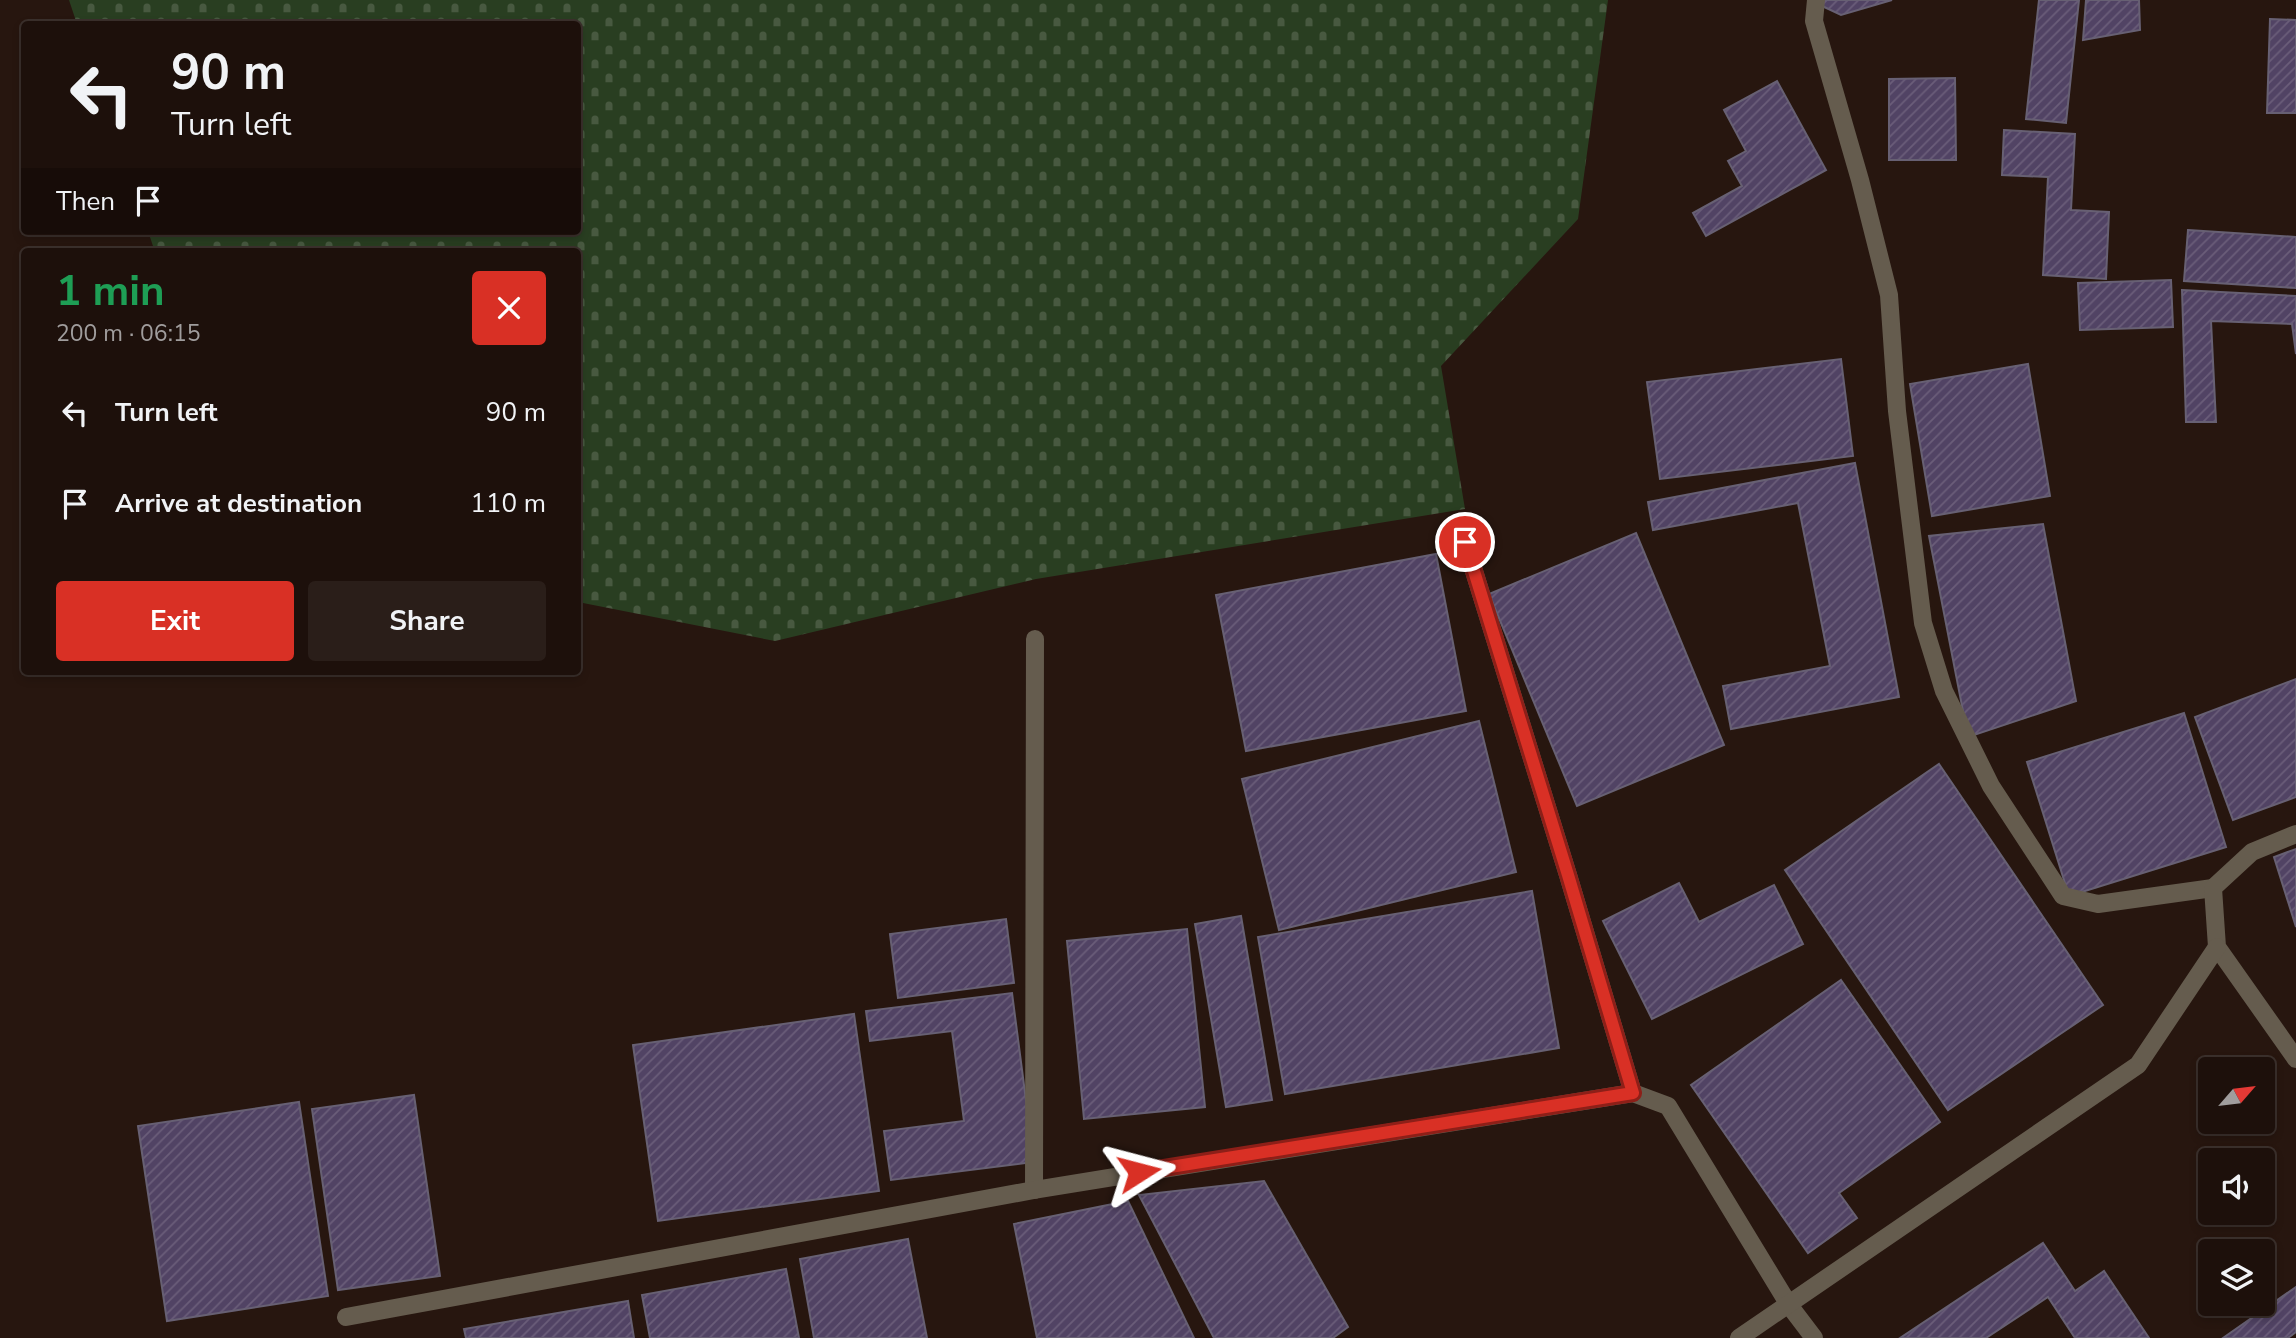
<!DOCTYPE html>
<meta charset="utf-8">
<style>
:root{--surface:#1d100b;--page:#2a1e19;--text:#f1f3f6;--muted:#a09d9d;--line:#3b302c;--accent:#d93025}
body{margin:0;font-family:"Nunito Sans",sans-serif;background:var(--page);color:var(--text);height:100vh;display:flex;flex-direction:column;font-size:26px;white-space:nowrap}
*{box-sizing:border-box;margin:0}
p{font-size:23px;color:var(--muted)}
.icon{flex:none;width:38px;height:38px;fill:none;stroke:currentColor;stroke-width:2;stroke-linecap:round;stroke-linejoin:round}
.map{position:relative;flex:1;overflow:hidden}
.sheet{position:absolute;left:21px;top:248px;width:560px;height:427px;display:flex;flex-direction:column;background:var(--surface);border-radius:7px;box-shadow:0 4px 10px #0003,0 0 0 2px var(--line)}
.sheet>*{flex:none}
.guide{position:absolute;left:21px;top:21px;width:560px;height:214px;border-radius:7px;box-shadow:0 4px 10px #0003,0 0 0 2px var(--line);background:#1d100b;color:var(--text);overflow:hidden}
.needle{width:46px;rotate:62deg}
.tools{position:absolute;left:2198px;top:1057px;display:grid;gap:14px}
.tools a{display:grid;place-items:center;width:77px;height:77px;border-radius:7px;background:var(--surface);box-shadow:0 4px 10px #0003,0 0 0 2px var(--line);font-size:35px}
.pin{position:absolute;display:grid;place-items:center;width:60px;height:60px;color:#fff;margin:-30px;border:4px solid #fff;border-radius:50%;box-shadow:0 2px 7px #0007}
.me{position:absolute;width:77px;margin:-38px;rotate:81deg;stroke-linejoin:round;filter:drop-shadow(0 0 5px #0008)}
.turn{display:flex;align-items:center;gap:24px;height:147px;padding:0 35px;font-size:32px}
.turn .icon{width:91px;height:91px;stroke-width:2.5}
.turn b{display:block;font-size:49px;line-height:60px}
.then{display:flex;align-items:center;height:66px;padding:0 35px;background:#0003;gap:14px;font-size:26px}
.round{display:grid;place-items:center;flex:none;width:74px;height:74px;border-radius:7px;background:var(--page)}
.summary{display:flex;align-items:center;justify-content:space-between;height:119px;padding:0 35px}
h1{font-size:42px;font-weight:700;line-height:52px;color:#1e9e55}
.action{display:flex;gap:14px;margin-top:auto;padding:14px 35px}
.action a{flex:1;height:80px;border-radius:7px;background:var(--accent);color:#fff;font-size:28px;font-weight:700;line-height:80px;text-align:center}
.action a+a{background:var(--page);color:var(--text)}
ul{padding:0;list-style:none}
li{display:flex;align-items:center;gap:21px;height:91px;padding:0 35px}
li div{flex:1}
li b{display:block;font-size:26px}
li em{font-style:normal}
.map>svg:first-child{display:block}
.cemetery{fill:url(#cemetery-stones)}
.building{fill:url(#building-hatch);stroke:#676073;stroke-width:2}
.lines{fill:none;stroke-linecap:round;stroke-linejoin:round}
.minor{stroke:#655c4e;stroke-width:18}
.route-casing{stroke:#8d1f18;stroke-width:18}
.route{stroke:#d93025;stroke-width:12}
</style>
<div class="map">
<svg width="2296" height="1338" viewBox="0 0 2296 1338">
<defs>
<pattern id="cemetery-stones" width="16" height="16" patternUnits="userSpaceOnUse" patternTransform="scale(1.75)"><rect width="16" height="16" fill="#293e21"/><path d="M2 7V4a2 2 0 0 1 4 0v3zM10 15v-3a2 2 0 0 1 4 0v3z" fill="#485940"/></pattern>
<pattern id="building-hatch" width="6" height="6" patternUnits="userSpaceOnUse" patternTransform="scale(1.75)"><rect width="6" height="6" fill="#514364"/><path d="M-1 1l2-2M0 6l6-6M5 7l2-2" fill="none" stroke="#6a5d79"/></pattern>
</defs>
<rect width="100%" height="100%" fill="#27160f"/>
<path class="cemetery" d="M69 0H1608L1578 219 1441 366 1465 509 1036 579 775 641 578 602V252H155L148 231H578V24H77Z"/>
<g class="building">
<path d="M1820 0H1892L1841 15 1820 5Z"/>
<path d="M2039 0H2079L2066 123 2026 119Z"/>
<path d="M2086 0H2139L2140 30 2083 40Z"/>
<path d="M2270 19 2296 20V113H2267Z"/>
<path d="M1955 78 1956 160H1889V79Z"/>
<path d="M1777 81 1826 170 1706 236 1693 213 1742 186 1728 161 1746 151 1724 110Z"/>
<path d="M2004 130 2075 134 2071 210 2109 212 2106 279 2043 275 2048 177 2002 175Z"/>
<path d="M2188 230 2296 237V288L2184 281Z"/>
<path d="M2171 280 2173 327 2080 330 2078 283Z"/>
<path d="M2182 290 2296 296V354L2292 324 2211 321 2216 422H2186Z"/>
<path d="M1841 359 1853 456 1660 479 1647 382Z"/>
<path d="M2028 364 2050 496 1932 516 1910 384Z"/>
<path d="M1855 463 1899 697 1731 729 1723 686 1830 666 1798 503 1653 530 1648 502Z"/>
<path d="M2043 524 2076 701 1968 737 1929 536Z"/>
<path d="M1636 533 1724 745 1577 806 1489 594Z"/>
<path d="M1436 554 1466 711 1246 751 1216 595Z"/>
<path d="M2296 679V797L2233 820 2195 717Z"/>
<path d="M2184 713 2226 847 2069 896 2027 762Z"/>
<path d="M1479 721 1516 872 1279 930 1242 779Z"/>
<path d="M1939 764 2103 1005 1948 1110 1785 870Z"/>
<path d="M2296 849V927L2274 857Z"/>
<path d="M1679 883 1699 922 1774 885 1803 944 1652 1019 1603 921Z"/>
<path d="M1532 891 1559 1048 1285 1094 1258 937Z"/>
<path d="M1241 916 1272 1100 1226 1107 1195 924Z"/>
<path d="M1006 919 1014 983 898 998 890 934Z"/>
<path d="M1187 929 1205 1107 1084 1119 1067 941Z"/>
<path d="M1841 980 1940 1122 1839 1193 1857 1218 1808 1253 1691 1085Z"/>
<path d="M1012 993 1034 1162 891 1180 884 1131 964 1121 952 1031 870 1041 866 1011Z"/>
<path d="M854 1014 879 1191 658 1221 633 1045Z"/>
<path d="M414 1095 440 1276 338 1290 312 1109Z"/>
<path d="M299 1102 328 1296 167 1321 138 1126Z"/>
<path d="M1264 1181 1348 1327 1333 1338H1214L1139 1195Z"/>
<path d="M1128 1201 1194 1338H1037L1014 1224Z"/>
<path d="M908 1239 927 1338H814L800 1259Z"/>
<path d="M2043 1243 2075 1291 2104 1271 2149 1338H2075L2048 1297 1986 1338H1900Z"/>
<path d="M786 1269 799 1338H650L642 1295Z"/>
<path d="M2296 1287V1332L2288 1338H2223Z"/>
<path d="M628 1301 634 1338H466L464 1329Z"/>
</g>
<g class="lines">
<g class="minor">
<path d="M1816 0 1814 21 1860 180 1889 295 1897 411 1923 623 1944 691 1991 786 2063 896 2098 904 2213 888"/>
<path d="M1465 542 1568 875 1633 1093"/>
<path d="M2296 834 2252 852 2213 888 2217 947 2296 1059"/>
<path d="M1034 1190 1035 639"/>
<path d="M346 1317 1034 1190 1633 1093 1668 1106 1789 1305 1814 1338"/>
<path d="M1739 1338 2138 1065 2217 947"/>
</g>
</g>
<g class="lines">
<g class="route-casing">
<path id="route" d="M1139 1172 1633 1093 1568 875 1465 542"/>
</g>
<use href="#route" class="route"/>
</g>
</svg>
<div class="tools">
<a><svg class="needle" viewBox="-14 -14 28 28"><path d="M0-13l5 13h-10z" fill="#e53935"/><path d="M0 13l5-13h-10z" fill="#a09d9d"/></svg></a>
<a><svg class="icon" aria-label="sound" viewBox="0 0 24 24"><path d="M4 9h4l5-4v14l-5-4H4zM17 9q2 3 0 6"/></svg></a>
<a><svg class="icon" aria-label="layers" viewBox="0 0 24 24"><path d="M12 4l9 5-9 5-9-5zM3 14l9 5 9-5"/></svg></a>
</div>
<div class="pin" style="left:1465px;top:542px;background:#d93025"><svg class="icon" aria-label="arrive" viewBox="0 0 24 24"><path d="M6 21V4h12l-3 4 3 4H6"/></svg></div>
<svg class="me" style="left:1139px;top:1172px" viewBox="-20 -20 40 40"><path d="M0-17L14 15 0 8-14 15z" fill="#d93025" stroke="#fff" stroke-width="4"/></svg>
<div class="guide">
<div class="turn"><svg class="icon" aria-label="left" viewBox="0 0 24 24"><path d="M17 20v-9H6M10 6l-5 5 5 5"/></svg><div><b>90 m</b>Turn left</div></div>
<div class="then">Then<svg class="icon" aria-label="arrive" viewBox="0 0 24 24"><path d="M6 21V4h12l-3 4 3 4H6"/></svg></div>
</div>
<section class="sheet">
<div class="summary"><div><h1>1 min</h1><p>200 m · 06:15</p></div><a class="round" style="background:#d93025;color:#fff"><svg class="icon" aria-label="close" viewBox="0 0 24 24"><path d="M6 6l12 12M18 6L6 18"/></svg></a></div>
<ul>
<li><svg class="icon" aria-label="left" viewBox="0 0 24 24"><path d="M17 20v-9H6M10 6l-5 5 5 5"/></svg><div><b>Turn left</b></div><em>90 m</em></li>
<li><svg class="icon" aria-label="arrive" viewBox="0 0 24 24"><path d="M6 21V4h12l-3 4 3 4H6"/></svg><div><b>Arrive at destination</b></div><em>110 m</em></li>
</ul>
<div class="action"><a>Exit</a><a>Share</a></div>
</section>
</div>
